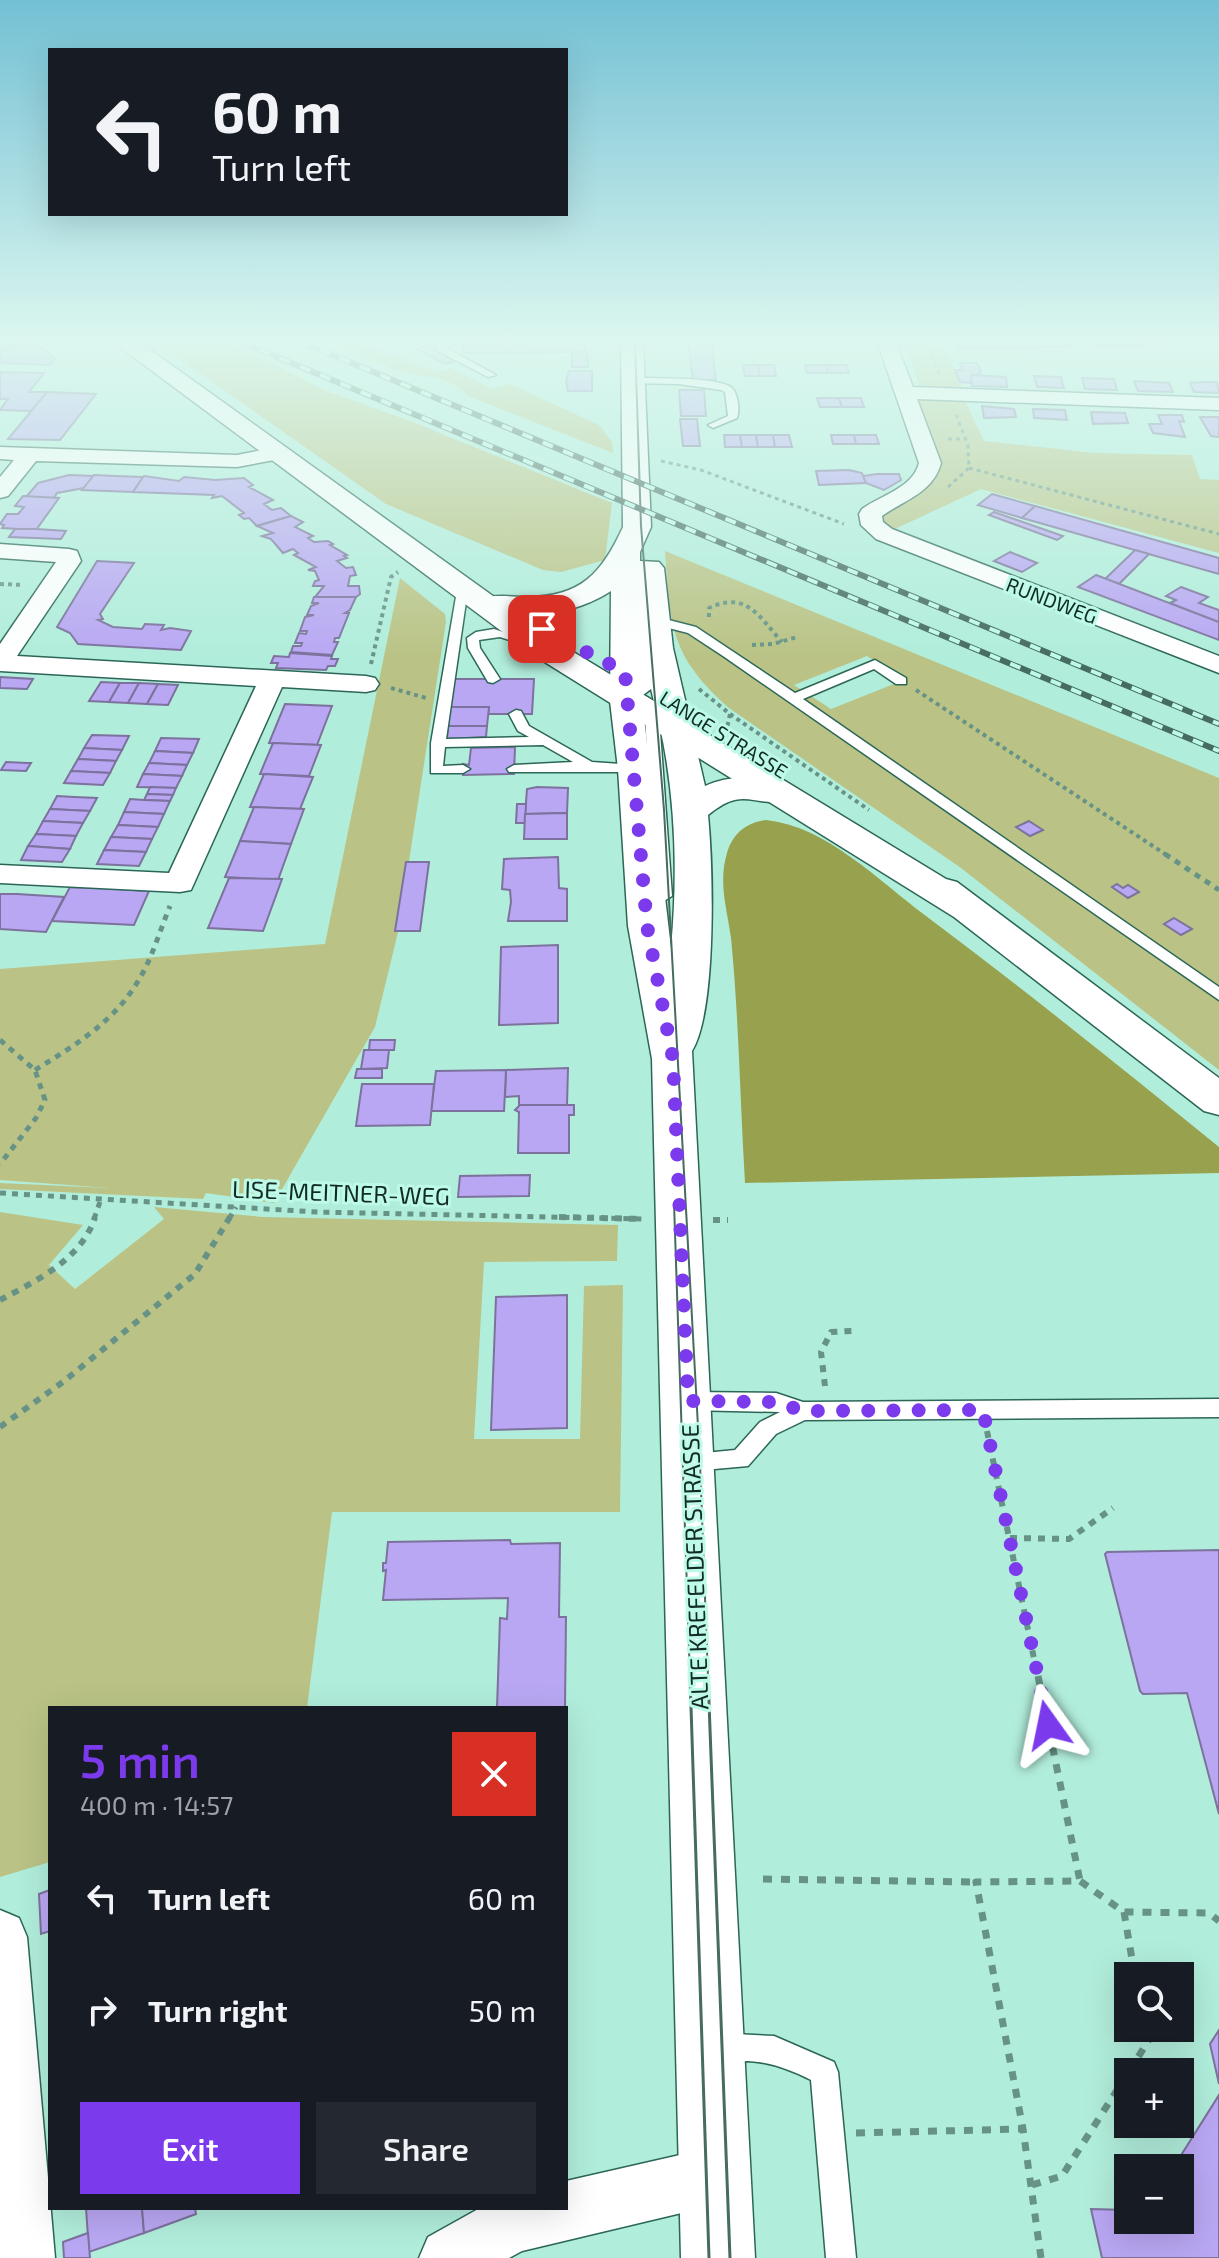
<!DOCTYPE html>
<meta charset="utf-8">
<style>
:root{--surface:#171b24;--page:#242831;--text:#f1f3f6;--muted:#9ea1a6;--accent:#7c3aed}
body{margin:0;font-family:"Exo 2",sans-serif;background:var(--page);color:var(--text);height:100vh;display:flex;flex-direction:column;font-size:30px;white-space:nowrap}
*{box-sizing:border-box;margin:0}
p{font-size:26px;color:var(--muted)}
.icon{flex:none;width:44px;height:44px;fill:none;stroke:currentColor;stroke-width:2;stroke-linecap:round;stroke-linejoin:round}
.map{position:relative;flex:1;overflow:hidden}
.details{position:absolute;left:48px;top:1706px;width:520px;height:504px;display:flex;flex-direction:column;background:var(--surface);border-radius:0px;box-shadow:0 8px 32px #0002}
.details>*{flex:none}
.top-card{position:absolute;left:48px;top:48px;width:520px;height:168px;border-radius:0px;box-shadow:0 8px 32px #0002;background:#171b24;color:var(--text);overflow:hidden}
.tools{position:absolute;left:1114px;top:1962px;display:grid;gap:16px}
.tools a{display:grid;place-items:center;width:80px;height:80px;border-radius:0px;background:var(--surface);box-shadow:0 8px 32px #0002;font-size:40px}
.pin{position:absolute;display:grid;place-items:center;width:68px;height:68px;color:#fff;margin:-34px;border-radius:16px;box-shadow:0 4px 12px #0006}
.me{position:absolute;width:88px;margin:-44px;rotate:348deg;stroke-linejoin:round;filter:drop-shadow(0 0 6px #0008)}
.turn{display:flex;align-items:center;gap:28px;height:168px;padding:0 32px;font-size:36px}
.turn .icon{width:104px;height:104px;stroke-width:2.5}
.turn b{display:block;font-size:56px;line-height:68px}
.round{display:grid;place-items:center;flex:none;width:84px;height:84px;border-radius:0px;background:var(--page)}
.head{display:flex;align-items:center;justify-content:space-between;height:136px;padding:0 32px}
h1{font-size:48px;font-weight:600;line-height:60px;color:var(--accent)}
.cta{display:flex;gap:16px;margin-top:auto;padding:16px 32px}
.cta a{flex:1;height:92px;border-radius:0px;background:var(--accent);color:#fff;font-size:32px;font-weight:600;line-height:92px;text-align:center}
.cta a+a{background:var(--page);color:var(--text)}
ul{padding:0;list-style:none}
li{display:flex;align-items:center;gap:24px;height:112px;padding:0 32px}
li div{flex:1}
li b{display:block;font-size:30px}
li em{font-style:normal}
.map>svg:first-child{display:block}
.green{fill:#bac385;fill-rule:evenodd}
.forest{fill:#98a24e}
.building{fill:#b9a7f3;stroke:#7c729d;stroke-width:2}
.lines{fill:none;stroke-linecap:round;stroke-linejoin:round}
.service-casing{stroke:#2b6657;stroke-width:3}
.minor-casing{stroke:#2b6657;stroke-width:3}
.tertiary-casing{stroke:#2b6657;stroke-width:3}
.secondary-casing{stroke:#2b6657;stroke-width:3}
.path-far4{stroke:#679386;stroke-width:3;stroke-dasharray:4 4;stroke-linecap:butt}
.path-far3{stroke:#679386;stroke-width:4;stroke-dasharray:4 4;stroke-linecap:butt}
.path-far2{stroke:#679386;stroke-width:5;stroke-dasharray:6 6;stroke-linecap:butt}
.path-far1{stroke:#679386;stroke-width:6;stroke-dasharray:7 7;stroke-linecap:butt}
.path{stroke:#679386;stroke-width:7;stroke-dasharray:9 9;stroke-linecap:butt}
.service{fill:#fff;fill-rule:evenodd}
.minor{fill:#fff;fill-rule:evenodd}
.tertiary{fill:#fff;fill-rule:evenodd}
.secondary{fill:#fff;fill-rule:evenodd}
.tram-far1{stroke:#466b60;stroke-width:2}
.tram{stroke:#466b60;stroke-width:3}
.rail-casing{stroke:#466b60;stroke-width:6}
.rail{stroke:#befae8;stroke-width:4;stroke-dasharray:11;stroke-linecap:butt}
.route{stroke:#7c3aed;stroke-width:14;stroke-dasharray:0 25.2}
.labels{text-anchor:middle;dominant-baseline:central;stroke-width:6;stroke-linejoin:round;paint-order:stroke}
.far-street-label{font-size:20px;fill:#122b24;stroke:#befae8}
.street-label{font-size:24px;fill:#122b24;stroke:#befae8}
</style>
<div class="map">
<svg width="1219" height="2258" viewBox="0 0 1219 2258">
<rect width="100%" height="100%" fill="#b1eddb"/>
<g class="green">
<path d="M154 341H228L324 390 410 421 612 503 605 560 561 572 543 570 386 504Z"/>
<path d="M330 341H354L438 372 450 368 493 389 510 384 599 425 612 442 613 453 468 396C451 374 417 378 393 369 372 360 351 350 330 341Z"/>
<path d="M905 341H941L964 391 920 388Z"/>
<path d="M908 393 963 396 984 441 1095 453 1192 455 1200 479 1219 480V553L981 489 884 534 879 505 923 481Z"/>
<path d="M665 551 1219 778V1070L961 868 729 708C670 656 670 626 665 551ZM867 656 904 680 831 709 794 685Z"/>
<path d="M400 578 445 614 446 622 398 932 375 1027 274 1203 206 1193 203 1199 0 1189V1183L109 1188 0 1180V969L325 944Z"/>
<path d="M154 1207 263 1217 618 1225 617 1261 484 1262 474 1439H580L584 1286 623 1285 620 1512H332L307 1708H50V1862L0 1877V1212L83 1225 49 1265 75 1289 164 1219Z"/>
</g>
<path class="forest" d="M766 820C826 826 879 881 926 916 1026 991 1122 1068 1219 1147V1173L745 1183C740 1102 739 1019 731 938 727 908 718 883 727 853 733 833 746 823 766 820Z"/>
<g class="building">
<path d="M21 341H45L4 350 0 347Z"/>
<path d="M465 341H585V352L463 353Z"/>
<path d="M688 341H711L716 380H693Z"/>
<path d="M1067 341 1070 347 967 348H959L956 341Z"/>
<path d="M1093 341H1167L1170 344 1102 346 1095 345Z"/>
<path d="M36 343 55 359 50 365 0 363V351Z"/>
<path d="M427 346 456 361 445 364 416 349Z"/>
<path d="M572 352H587L588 367H572Z"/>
<path d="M960 363H977L981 371 978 374 984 376 971 375 972 383 960 382 955 370H963Z"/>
<path d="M743 365H758L760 376H745Z"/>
<path d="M758 365H774L776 376H760Z"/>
<path d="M805 365H826L828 373H807Z"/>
<path d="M826 365H847L849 373H828Z"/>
<path d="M569 371H592V391H568L566 381Z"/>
<path d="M0 372 44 373 29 392H47L31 411 0 410 8 399H0Z"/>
<path d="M971 375 1006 377 1007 387 972 386Z"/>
<path d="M1034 376 1061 377 1064 388 1037 387Z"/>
<path d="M1082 378 1114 379 1117 390 1085 389Z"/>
<path d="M1134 381 1169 383 1173 392 1138 391Z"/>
<path d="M1205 382H1217L1219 393 1194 392 1190 383Z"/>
<path d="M679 390H704L706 416H681Z"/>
<path d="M47 392 96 394 60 440 8 439Z"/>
<path d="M817 398H839L842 407H820Z"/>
<path d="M839 398H861L864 407H842Z"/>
<path d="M982 406 1014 409 1016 417 984 418Z"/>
<path d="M1033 409 1065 410 1067 420 1034 418Z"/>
<path d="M1091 412 1125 413 1128 423 1093 424Z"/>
<path d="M1158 415H1182L1184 422 1179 421 1185 437 1153 433 1149 424H1162Z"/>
<path d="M1200 417H1219V437L1211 436Z"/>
<path d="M680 419H697L700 446H683Z"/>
<path d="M724 435H740L742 447H725Z"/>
<path d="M740 435H756L758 447H742Z"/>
<path d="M756 435H773L775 447H758Z"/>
<path d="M773 435H789L792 447H775Z"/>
<path d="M831 435H854L856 444H833Z"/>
<path d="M854 435H876L879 444H856Z"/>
<path d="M849 470 862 473 866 483 819 485 816 471Z"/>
<path d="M877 474H899L901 480 884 490 866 483 863 476Z"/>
<path d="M69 475 93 476 84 488 57 493 54 498 26 497 38 483Z"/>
<path d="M94 475 115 476 143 477 133 492 82 490Z"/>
<path d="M144 476 179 481 184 477 215 480 244 478 253 485 249 487 273 500 264 504 272 510 281 508 291 516 257 526 249 518 244 519 239 515 244 513 222 496 212 498 214 495 133 492Z"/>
<path d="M992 494 1035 506 1022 518 978 505Z"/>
<path d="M23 496 59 498 36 530 2 528 4 525 0 524 7 514H18L24 507 15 506Z"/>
<path d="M1035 506 1219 558V574L1022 518Z"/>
<path d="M994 512 1063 536 1057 540 989 515Z"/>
<path d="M291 516 303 522 295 527 313 536 308 538 314 542 328 541 333 544 330 545 347 555 344 556 347 558 337 561 346 568 353 567 356 575 350 576 348 586H359L360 594 356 597H315L324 586H313L315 581 319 580 315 571 308 570 316 567 294 555 298 553 293 549 283 553 271 539 262 536 273 533 257 526Z"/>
<path d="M15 529H36L66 531 61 539 9 537Z"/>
<path d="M1135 550 1149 554 1119 584 1105 579Z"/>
<path d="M1010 552 1037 563 1022 572 994 561Z"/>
<path d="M97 561 134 563 100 614 103 619 98 620 113 627 142 629 145 624 164 625 161 630 170 628 191 631 181 650 78 644 70 633 57 627Z"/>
<path d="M1096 575 1219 622V640L1078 587Z"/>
<path d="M1181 587 1208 597 1199 603 1219 610V622L1170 603 1176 600 1166 596Z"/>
<path d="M314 597H356L350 610 345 613H349L339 638H335L334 642H338L332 655 291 652 293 646H301L302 643H295L299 633 306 634 307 631H300L305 617 314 615H307L311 606 319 603H312Z"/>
<path d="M290 653 332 656 331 659H338L335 666H328L326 670 276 668 278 663H271L274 656 289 657Z"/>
<path d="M0 677 33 679 27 689 0 688Z"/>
<path d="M454 679H534L532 714H488L489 707H450Z"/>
<path d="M101 682 120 683 109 702 89 701Z"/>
<path d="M120 683H139L128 703 109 702Z"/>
<path d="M139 683 158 684 147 704 128 703Z"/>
<path d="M158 684 178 685 168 705 147 704Z"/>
<path d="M285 704 332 706 317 745 269 743Z"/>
<path d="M450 707H489L487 726H448Z"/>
<path d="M448 726H487L486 737 447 739Z"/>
<path d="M92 735 129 736 122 750 84 748Z"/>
<path d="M161 738 199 739 193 753 155 751Z"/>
<path d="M273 743 321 745 309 776 260 774Z"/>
<path d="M515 747 514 774 463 775V764L469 765 471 748Z"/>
<path d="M84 748 122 750 116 761 78 759Z"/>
<path d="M155 751 193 753 187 765 149 763Z"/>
<path d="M78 759 116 761 110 773 71 771Z"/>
<path d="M6 762 27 763H31L26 771 1 770Z"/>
<path d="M149 763 187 765 182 776 143 774Z"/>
<path d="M71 771 110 773 103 785 64 783Z"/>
<path d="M143 774 182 776 176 788 137 787Z"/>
<path d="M264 774 313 777 300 809 250 807Z"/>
<path d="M150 787 176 788 173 795 147 794Z"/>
<path d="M537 787 568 788 567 813 525 814 527 789Z"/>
<path d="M147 794 173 795 170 801 144 800Z"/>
<path d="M57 796 74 797 97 798 90 811 50 809Z"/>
<path d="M130 799 144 800 170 801 164 814 124 812Z"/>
<path d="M517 804H526L525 823H516Z"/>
<path d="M254 807 304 809 291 844 240 841Z"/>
<path d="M50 809 90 811 83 823 43 821Z"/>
<path d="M124 812 164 814 158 827 118 825Z"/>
<path d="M567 813V839H524L525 814Z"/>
<path d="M43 821 83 823 76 836 36 834Z"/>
<path d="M1029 821 1043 830 1030 836 1016 827Z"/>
<path d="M118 825 158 827 152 839 111 837Z"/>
<path d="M36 834 76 836 70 849 28 846Z"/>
<path d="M111 837 152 839 146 852 104 850Z"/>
<path d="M240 841 291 844 278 880 225 877Z"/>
<path d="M28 846 70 849 62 862 21 860Z"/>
<path d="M104 850 146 852 139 866 97 864Z"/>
<path d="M558 857 559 888 567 889V921H508L511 902 510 890 502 889 504 859Z"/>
<path d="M406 862H429L420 931H395Z"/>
<path d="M229 878 282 879 263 931 208 928Z"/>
<path d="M1117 884 1123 888 1128 885 1139 892 1128 898 1112 887Z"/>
<path d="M70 887 102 888 149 891 134 925 52 921Z"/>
<path d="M0 894H17L64 897 46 932 0 929Z"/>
<path d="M1174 918 1192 929 1181 935 1164 924Z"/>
<path d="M558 945V1023L499 1025 501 947Z"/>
<path d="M370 1040H395L394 1050H369Z"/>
<path d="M364 1050H389L387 1068 361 1069Z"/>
<path d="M568 1068 567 1105H519V1096L505 1097 506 1070Z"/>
<path d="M357 1069H382V1078H355Z"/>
<path d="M506 1070 504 1111H431L436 1071Z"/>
<path d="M362 1084H434L430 1125 356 1126Z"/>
<path d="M520 1105H574V1115H569V1153H518L519 1112 515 1110Z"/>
<path d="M530 1175 529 1196 458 1197 460 1176Z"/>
<path d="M567 1295V1428L491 1430 496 1297Z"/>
<path d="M510 1540 511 1544 560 1543 559 1617H566L565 1708H497L500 1618 507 1619 508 1598 383 1600 386 1570 383 1571V1563H386L388 1542Z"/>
<path d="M1219 1550V1814L1187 1693 1143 1694 1140 1691 1105 1554 1107 1552Z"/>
<path d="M50 1890V1931L41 1934 39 1894Z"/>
<path d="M1219 2030V2084L1210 2044Z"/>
<path d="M1219 2095V2258H1102L1091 2209 1128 2210V2220H1180V2168H1173Z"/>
<path d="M86 2208H142L144 2233 89 2252Z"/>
<path d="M142 2208H195L196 2214 144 2233Z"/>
<path d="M88 2233 90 2258H64L63 2242Z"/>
</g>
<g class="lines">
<g class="service-casing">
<g id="service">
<path d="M444 341H456L446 348 496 375 488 377 436 350V346Z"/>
<path d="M633 378C651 378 722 377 732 388 738 394 740 410 737 418L713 428 708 425 728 416 725 392 721 390 679 384 630 383V379Z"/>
<path d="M458 585 468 588 446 739 529 737 518 731 509 714 516 710 521 711 529 726 592 762 635 765 640 766V772H509L507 769 514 765 573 762 543 745 445 747 443 766 463 765 470 769 463 773H431V743Z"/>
<path d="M653 616 696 627 795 693 875 660 906 678V684H896L874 669 803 699 1219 987V1000L723 656 688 633 649 623 647 620Z"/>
<path d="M494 629 534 642 528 646 500 637 479 640 480 648 500 679 493 683 488 682 468 648 467 638 476 632Z"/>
<path d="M645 642 651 646 655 686 631 704H621V698L641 685 639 646Z"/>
<path d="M660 705 667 709 659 718 672 896 664 901 656 896 645 717Z"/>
<path d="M688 1392 776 1393 803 1402 1219 1399V1417L805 1420 776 1434 748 1466 692 1471 684 1469 681 1462 684 1455 735 1450 760 1422 780 1412 688 1410 681 1407 678 1401 681 1395Z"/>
<path d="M735 2034 774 2036 834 2062 838 2072 856 2258H826L811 2080C791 2070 771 2062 748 2061 735 2061 723 2065 710 2060L706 2050 710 2040Z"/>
</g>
</g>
<g class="minor-casing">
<g id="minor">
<path d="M877 341H895L913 387 1219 398V410L917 399 941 463C933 493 904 500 882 516L883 522 892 529 1219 656V673L876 539 861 525 859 514 862 509C881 495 913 488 919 463Z"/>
<path d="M0 447 237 455 277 447 288 453 285 458 237 467 36 461 8 496 0 498V477L14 460 0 459Z"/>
<path d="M0 544 69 549 77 551 81 561 17 656 366 676 375 678 379 684 375 690 366 692 282 687 191 890 180 892 0 883V865L169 873 256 686 0 671V644L56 562 0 558Z"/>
<path d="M0 1910 19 1918 27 1937 55 2258H0Z"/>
<path d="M715 2147 736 2155 744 2176 736 2197 715 2205 522 2251 509 2258H419L428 2237 480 2208H566V2181Z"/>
</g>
</g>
<g class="tertiary-casing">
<path id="tertiary" d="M621 341H643L651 527 640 552V561L659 562 664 568 673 648 705 786C734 773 759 778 789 786L795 793 789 800C753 809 745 784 708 815 713 866 717 1010 692 1051L755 2258H681L652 1059 628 926 618 769 610 701 611 591C574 615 525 621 482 610L478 604 482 598C497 594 512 597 527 597 581 597 602 573 623 527ZM642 644C648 683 660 720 666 758 676 820 677 885 671 948L642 701Z"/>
</g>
<g class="secondary-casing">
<path id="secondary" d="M112 341H138L557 642 946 879 957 882 1219 1078V1115L1204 1111 954 917 535 656Z"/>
</g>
<g class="path-far4">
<path d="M925 341 940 375"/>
<path d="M948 439H967"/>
<path d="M661 461 701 470 844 524"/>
<path d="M969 468 1219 534"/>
<path d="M948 487 969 468 968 446 956 414"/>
</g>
<g class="path-far3">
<path d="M0 584 23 585"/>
<path d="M709 617V608C747 590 759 617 782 642"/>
<path d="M752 645 773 644 797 637"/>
<path d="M371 664 391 577 398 572"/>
<path d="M391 688 426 698"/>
<path d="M699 689 730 714 727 728"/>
<path d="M916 690 1168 856"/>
<path d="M730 714 869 810"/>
</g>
<g class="path-far2">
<path d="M1165 854 1219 890"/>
<path d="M0 1040 35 1070 45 1100 36 1118 0 1164"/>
<path d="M35 1070C72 1047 111 1024 135 986 151 962 159 933 170 906"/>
<path d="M0 1193 317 1212 643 1219"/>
<path d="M94 1219 101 1199"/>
<path d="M229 1219 236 1207"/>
</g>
<g class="path-far1">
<path d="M559 1217 643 1219"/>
<path d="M713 1220H728"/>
<path d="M0 1300C36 1281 82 1259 95 1217"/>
<path d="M825 1386 821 1352 831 1332 852 1331"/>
<path d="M0 1427 63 1382 195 1274 230 1217"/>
<path d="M987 1431 1038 1678"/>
<path d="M1010 1538 1069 1539 1113 1508"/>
</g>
<g class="path">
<path d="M1038 1676 1080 1881"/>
<path d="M763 1879 976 1882"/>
<path d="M1124 1912 1133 1965 1146 1976"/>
<path d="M1129 2072 1156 2028"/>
<path d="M856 2133 1023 2129"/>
<path d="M1032 2185 1062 2176 1128 2073"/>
<path d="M1041 2258 1023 2129 976 1882 1080 1881 1124 1912 1209 1913 1219 1921"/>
</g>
<use href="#service" class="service"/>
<use href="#minor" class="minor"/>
<use href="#tertiary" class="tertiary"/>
<use href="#secondary" class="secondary"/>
<g class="tram-far1">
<path d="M635 341 641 526 664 810 700 1463 708 1678"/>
<path d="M674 1203 690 1678"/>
</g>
<g class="tram">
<path d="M690 1676 709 2258"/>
<path d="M708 1676 730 2258"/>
</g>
<g class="rail-casing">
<g id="rail">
<path d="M239 341 1219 751"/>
<path d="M299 341 1219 724"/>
</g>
</g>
<use href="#rail" class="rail"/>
</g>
<linearGradient id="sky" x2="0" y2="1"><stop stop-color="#73c0d4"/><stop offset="0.52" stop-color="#dcf7ef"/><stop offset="1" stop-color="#dcf7ef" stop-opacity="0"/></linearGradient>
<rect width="1219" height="657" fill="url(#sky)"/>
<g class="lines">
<path class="route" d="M542 629 625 672 647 926 673 1059 688 1401 776 1402 803 1411 983 1410 1048 1725"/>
</g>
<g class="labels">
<g class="far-street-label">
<text transform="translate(1052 600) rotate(21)">RUNDWEG</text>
<text transform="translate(724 734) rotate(32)">LANGE STRASSE</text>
</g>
<g class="street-label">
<text transform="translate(341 1192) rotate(2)">LISE-MEITNER-WEG</text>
<text transform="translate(694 1567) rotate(-92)">ALTE KREFELDER STRASSE</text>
</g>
</g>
</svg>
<div class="tools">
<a><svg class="icon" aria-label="search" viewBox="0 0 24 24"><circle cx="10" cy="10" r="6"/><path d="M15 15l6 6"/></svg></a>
<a>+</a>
<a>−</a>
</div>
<div class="pin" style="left:542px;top:629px;background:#d93025"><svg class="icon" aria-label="arrive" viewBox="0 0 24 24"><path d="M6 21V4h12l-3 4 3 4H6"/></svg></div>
<svg class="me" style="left:1048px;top:1725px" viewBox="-20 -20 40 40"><path d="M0-17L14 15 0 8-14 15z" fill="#7c3aed" stroke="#fff" stroke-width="4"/></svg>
<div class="top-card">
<div class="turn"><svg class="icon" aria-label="left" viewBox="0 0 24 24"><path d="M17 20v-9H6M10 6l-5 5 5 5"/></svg><div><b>60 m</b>Turn left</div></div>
</div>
<section class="details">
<div class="head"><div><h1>5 min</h1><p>400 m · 14:57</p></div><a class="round" style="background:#d93025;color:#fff"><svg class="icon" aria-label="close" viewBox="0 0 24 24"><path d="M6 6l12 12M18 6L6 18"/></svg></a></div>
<ul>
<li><svg class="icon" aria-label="left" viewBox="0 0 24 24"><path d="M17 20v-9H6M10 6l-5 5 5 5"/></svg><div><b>Turn left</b></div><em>60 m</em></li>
<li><svg class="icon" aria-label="right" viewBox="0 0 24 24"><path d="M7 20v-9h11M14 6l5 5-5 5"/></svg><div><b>Turn right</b></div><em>50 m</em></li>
</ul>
<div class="cta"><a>Exit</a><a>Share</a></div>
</section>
</div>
